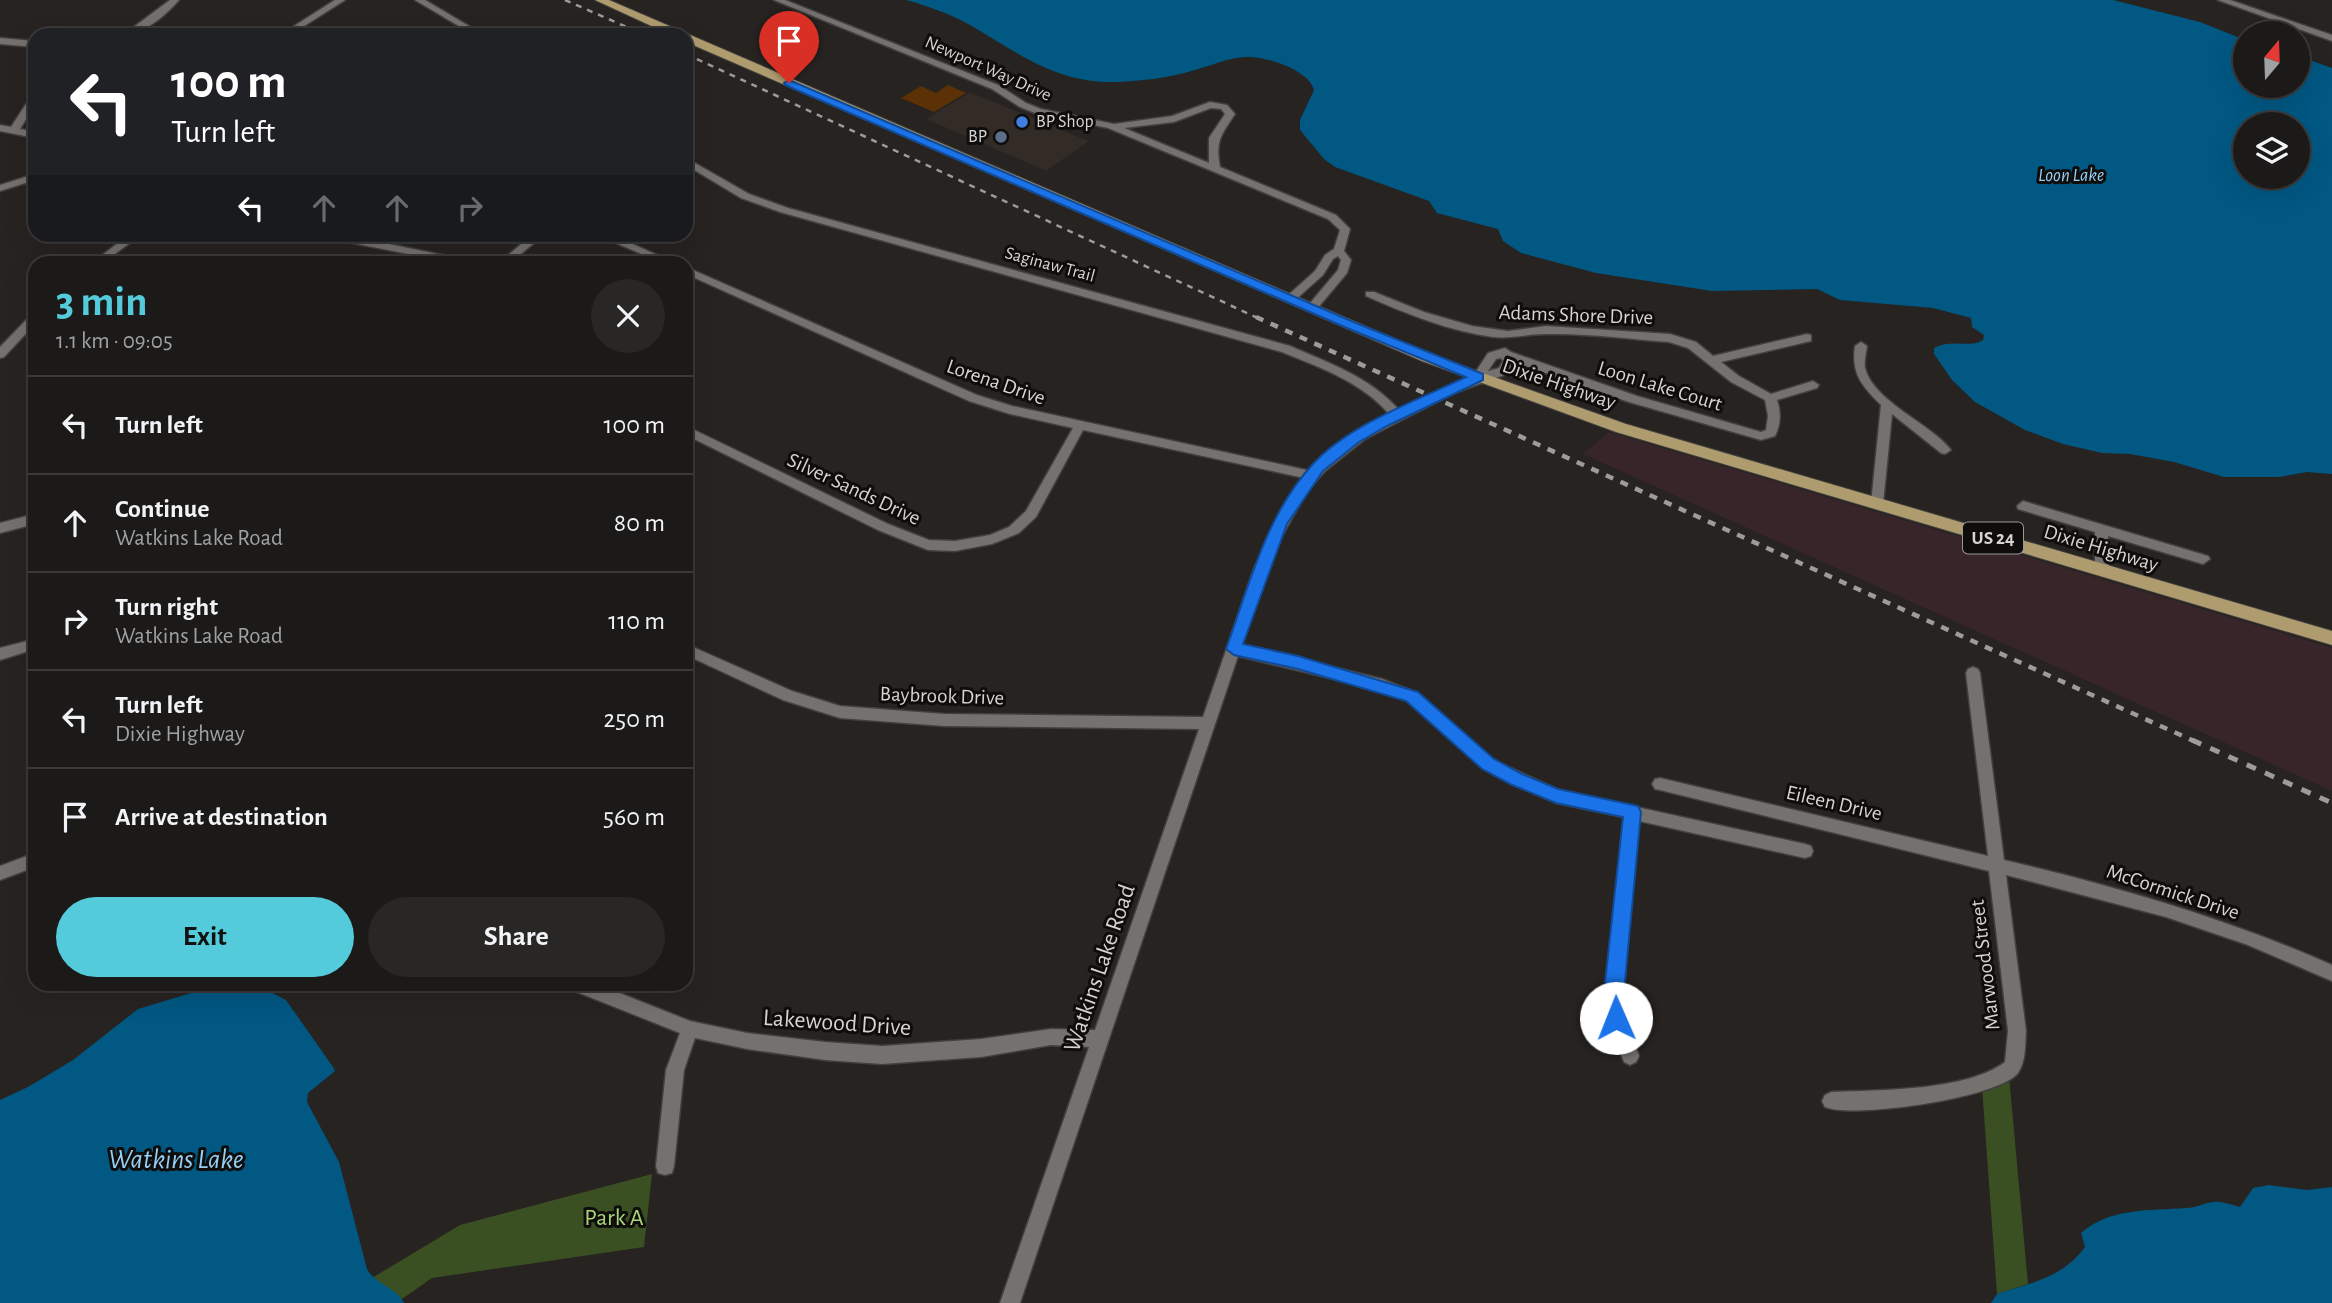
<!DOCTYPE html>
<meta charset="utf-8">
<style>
:root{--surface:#1c1a19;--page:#292726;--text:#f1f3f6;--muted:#a0a1a2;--line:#3a3838;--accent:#53cbda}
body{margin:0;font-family:"Alegreya Sans",sans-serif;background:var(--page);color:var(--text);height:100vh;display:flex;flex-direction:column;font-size:26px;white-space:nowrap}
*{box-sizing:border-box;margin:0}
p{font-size:23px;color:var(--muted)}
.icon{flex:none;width:38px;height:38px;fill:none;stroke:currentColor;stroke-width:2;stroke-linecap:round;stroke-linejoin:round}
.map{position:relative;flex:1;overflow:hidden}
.details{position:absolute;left:28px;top:256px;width:665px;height:735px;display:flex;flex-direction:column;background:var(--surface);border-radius:21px;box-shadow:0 7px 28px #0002,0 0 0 2px var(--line)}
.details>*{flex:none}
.hud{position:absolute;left:28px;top:28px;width:665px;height:214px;border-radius:21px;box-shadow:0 7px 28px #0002,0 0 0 2px var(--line);background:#202124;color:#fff;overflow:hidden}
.needle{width:46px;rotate:19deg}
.fabs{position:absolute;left:2233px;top:21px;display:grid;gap:14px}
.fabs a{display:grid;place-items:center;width:77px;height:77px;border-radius:50%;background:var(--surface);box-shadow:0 7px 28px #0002,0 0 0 2px var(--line);font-size:35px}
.pin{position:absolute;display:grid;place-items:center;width:60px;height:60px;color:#fff;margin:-72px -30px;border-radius:50% 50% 50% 0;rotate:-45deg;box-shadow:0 0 7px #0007}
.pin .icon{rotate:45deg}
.me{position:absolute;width:77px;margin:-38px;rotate:359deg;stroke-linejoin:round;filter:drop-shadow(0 0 5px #0008)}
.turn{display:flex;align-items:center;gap:24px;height:147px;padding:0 28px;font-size:32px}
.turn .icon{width:91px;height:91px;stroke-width:2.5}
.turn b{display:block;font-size:49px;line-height:60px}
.lanes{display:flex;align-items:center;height:66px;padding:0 28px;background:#0003;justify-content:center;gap:35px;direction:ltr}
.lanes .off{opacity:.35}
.round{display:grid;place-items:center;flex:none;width:74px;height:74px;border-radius:37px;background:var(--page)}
.head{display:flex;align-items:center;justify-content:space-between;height:119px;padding:0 28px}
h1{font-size:42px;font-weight:700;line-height:52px;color:var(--accent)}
.action{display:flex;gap:14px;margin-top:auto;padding:14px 28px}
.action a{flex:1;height:80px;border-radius:42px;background:var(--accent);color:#111;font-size:28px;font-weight:700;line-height:80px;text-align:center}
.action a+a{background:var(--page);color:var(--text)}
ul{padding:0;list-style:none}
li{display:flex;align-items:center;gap:21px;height:98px;padding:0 28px;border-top:2px solid var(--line)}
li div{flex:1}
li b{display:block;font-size:26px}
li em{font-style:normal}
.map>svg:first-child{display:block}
.built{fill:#322b26}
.industrial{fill:#38252a}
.green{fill:#3a4f22}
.water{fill:#005883;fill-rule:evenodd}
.building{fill:#5c3106}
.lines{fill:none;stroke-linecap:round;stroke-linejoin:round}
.minor-casing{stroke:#42403f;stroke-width:3}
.primary-casing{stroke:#42403f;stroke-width:2}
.minor{fill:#74716f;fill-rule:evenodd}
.primary{fill:#af9c6e;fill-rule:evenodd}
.rail-far2{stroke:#9e9c9a;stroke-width:2.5;stroke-dasharray:6 6;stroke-linecap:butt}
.rail-far1{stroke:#9e9c9a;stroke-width:4.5;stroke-dasharray:8 8;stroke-linecap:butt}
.rail{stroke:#9e9c9a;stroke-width:5;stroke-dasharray:10 10;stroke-linecap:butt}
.route{fill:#1a73e8;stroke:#114b97;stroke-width:2}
.shop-dot{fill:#3f7fe0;stroke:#0e0d0c;stroke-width:2.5}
.service-dot{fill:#5c6f8a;stroke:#0e0d0c;stroke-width:2.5}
.labels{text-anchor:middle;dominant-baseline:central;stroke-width:6;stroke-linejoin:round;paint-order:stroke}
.far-street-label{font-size:18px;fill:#d5d4d2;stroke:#0e0d0c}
.far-poi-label{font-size:18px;fill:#d5d4d2;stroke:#0e0d0c;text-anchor:start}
.far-water-label{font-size:19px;font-style:italic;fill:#97cef4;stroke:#0e0d0c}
.shield{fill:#0e0d0c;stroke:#999897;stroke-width:2}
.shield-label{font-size:19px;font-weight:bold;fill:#d5d4d2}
.street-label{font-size:21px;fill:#d5d4d2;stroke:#0e0d0c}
.near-street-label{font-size:24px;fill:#d5d4d2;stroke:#0e0d0c}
.near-park-label{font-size:24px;fill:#aad678;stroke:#0e0d0c}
.near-water-label{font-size:28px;font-style:italic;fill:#97cef4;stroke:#0e0d0c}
</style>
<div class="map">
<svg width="2332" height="1303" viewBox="0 0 2332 1303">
<rect width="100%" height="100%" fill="#262321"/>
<path class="built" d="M970 92 1062 130 1089 141 1046 171 926 119Z"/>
<path class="industrial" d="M1609 432 2332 648V791L1583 454Z"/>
<g class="green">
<path d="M2009 1076 2028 1284 1997 1294 1982 1087Z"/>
<path d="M652 1174 644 1247 432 1278 402 1299 372 1278 460 1225Z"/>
</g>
<g class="water">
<path d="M906 0H2113L2200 22 2245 40V86H2298V56L2332 68V474L2307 472 2279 477H2224L2174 462 2130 454 2102 453 2063 444 2025 430 1975 402 1952 380 1934 354V348C1953 338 1970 349 1983 340L1984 335 1972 327 1971 318 1933 308 1840 300 1817 289 1712 291 1596 273 1521 253 1503 241 1498 229 1437 213 1429 201 1335 167 1324 159 1300 130V120L1314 90C1309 70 1266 56 1246 57 1230 57 1210 66 1195 70 1169 78 1142 81 1116 82 1057 84 1016 52 970 25 950 14 928 6 906 0ZM2245 124H2298V177H2245Z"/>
<path d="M255 984 286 1000 333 1067 335 1071 308 1093 307 1102 339 1162 367 1269C376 1285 396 1287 404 1303H0V1100L28 1087 73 1060 138 1009 201 990Z"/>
<path d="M2269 1185 2307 1190 2332 1187V1303H1991L1997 1294C2032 1282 2061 1279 2085 1247L2081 1233C2111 1207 2150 1211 2186 1208 2196 1208 2204 1203 2213 1202 2222 1201 2232 1205 2240 1207L2253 1188Z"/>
</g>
<path class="building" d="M948 85 966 93 934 112 901 98 921 86 936 93Z"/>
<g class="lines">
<g class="minor-casing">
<g id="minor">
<path d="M170 0H179C166 15 143 35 123 35Z"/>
<path d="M335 0H345L290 35H280Z"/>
<path d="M415 0H425L484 35H474Z"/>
<path d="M774 0H785L998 85 1026 103 1041 109 1114 124 1172 116 1210 102 1227 105 1235 114C1221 135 1215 141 1220 167L1336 215 1350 229 1344 251 1351 260 1347 273 1316 310 1312 311 1306 308 1338 270 1341 260 1338 256 1333 259 1323 275 1294 301H1286V297L1315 271 1325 255 1334 249 1340 230 1328 219 1108 128 1035 113 1020 107 992 89ZM1211 108 1221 109 1225 114 1209 138V163L1124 128 1174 122Z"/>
<path d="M2218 0H2230L2332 35V41Z"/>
<path d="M0 38 35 41V47L0 44Z"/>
<path d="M35 94V104L20 129 35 132V138L0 131V125L11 127 32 95Z"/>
<path d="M686 158 749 194 788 208 1290 346C1329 363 1370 377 1399 410L1473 376 1488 353 1505 348 1511 352 1637 396 1761 432 1766 430 1768 416 1765 400 1731 382 1688 348 1669 342C1629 339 1587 333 1546 334 1528 334 1512 339 1493 337 1449 331 1407 314 1366 296V292H1374L1424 312 1472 326 1508 331 1546 326 1670 334 1696 342 1713 356 1807 334 1811 335V341L1721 362 1739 376 1771 394 1813 381 1819 385 1817 388 1777 400C1781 412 1781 424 1775 436L1761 440 1629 402 1514 362 1507 374 1454 393 1365 439 1325 471 1308 490 1282 536 1268 569 1242 645 1382 679 1417 693 1493 760 1559 790 1805 844 1811 846 1813 851 1811 856 1805 858 1639 821 1622 992 1625 1018 1639 1056 1636 1062 1630 1065 1624 1062 1607 1018 1606 992 1624 817 1557 803 1511 784 1483 768 1407 701 1380 690 1238 656 1020 1303H1000L1089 1047 1051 1045 981 1057 882 1064 825 1060 747 1049 695 1038 684 1070 674 1166 672 1173 665 1175 658 1173 656 1166 666 1070 680 1033 572 990 570 984H597L690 1021 747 1033 825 1042 882 1046 981 1039 1051 1029 1095 1030 1199 729 944 726 840 718 783 700 686 655V644L792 691 840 706 944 714 1203 717 1254 569 1283 509 1304 478 1083 430 1036 517 1019 533 992 544 955 551 928 550 878 530 686 435V426L888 524 929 540 955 541 990 535 1009 527 1026 511 1073 428 1010 414 969 401 686 274V267L977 395 1012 406 1311 471 1334 449 1390 415C1362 382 1321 368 1282 352L780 212 741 198 686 165ZM1501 358 1503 361 1499 368 1488 371 1496 359Z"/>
<path d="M35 174V180L0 191V185Z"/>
<path d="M130 234H142L104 262H93Z"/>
<path d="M247 234H340L462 259 467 262H449L332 239 252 237Z"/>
<path d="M533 234H545L511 262H500Z"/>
<path d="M595 234H610L673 262H660Z"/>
<path d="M35 314V324L4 357 0 358V347L31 315Z"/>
<path d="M1861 342 1867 346C1866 353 1864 361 1865 368 1873 401 1931 424 1951 450L1945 454 1941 453 1892 414 1883 504 1877 509 1871 504 1881 405C1862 386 1851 374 1855 346Z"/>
<path d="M2023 501 2208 556 2210 559 2203 564 2108 536 2109 570 2102 575 2095 570V532L2018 509 2017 506Z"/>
<path d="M35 514V524L0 533V523Z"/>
<path d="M35 639V649L0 660V648Z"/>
<path d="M1973 667 1978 669 1980 673 2004 860C2116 886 2226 918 2332 965V981L2248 945 2166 917 2006 875 2026 1031C2025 1045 2026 1061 2018 1073 1999 1098 1852 1119 1825 1107L1822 1101 1825 1095 1831 1092C1879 1090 1967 1091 2005 1062L2008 1031 1989 871 1660 790 1655 789 1652 784 1655 779 1660 778 1988 856 1966 673 1968 669Z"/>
<path d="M35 853V867L0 880V866Z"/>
</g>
</g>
<g class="primary-casing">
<path id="primary" d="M595 0H609L1432 355 1626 424 2332 631V645L1616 432 1422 361 686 42V35H671Z"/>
</g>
<use href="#minor" class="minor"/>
<use href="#primary" class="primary"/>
<g class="rail-far2">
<path d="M565 0 645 35"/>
<path d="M686 54 1260 319"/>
</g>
<path class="rail-far1" d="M1256 317 2196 742"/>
<path class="rail" d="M2192 740 2332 803"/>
</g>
<path class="route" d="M789 80 1356 323 1483 374V380L1387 426 1359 442 1323 471 1287 524 1243 644 1298 656 1418 692 1494 759 1522 774 1558 789 1638 806 1641 812 1624 992 1626 1018 1623 1025 1616 1028 1609 1025 1604 992 1623 817 1556 803 1510 784 1482 769 1406 701 1298 669 1234 655 1226 649C1249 586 1266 515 1312 465 1349 424 1418 400 1466 377L1347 328 785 85 784 83Z"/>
<circle class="shop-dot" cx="1022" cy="122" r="7"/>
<circle class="service-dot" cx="1001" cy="137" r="7"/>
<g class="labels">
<g class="far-street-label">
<text transform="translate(988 69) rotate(24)">Newport Way Drive</text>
<text transform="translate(1050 265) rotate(15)">Saginaw Trail</text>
</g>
<g class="far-poi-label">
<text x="1036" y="122">BP Shop</text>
<text x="987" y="137" text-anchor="end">BP</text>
</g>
<g class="far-water-label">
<text x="2071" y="175">Loon Lake</text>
</g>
<rect class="shield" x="1963" y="522.5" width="60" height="31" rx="5"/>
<g class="shield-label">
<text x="1993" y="538">US 24</text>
</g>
<g class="street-label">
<text transform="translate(1576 315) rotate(2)">Adams Shore Drive</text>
<text transform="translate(996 382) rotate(19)">Lorena Drive</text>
<text transform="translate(1559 384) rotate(19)">Dixie Highway</text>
<text transform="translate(1660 386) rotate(17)">Loon Lake Court</text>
<text transform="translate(854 489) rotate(25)">Silver Sands Drive</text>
<text transform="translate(2101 548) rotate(17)">Dixie Highway</text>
<text transform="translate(942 696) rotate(2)">Baybrook Drive</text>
<text transform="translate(1834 803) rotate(13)">Eileen Drive</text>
<text transform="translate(2173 892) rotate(18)">McCormick Drive</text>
<text transform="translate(1985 965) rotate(-97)">Marwood Street</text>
</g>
<g class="near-street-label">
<text transform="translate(1100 968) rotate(-71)">Watkins Lake Road</text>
<text transform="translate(837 1023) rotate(4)">Lakewood Drive</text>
</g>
<g class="near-park-label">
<text x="614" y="1218">Park A</text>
</g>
<g class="near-water-label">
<text x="176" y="1160">Watkins Lake</text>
</g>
</g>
</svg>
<div class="fabs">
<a><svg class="needle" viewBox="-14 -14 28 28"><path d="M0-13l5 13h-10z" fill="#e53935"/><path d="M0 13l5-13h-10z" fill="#a0a1a2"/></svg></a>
<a><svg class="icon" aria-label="layers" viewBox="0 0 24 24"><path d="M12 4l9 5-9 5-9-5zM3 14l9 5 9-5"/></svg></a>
</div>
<div class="pin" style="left:789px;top:83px;background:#d93025"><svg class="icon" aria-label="arrive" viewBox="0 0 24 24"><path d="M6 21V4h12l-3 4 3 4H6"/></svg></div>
<svg class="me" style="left:1616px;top:1018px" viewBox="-20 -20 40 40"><circle r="19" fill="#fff"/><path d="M0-13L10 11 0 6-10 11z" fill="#1a73e8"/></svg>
<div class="hud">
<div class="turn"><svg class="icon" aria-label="left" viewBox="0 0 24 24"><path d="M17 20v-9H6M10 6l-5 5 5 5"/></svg><div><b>100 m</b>Turn left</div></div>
<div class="lanes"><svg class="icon" aria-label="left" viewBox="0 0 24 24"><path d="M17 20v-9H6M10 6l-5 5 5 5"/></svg><svg class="icon off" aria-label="ahead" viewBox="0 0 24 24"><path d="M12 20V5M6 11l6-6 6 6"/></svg><svg class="icon off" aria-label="ahead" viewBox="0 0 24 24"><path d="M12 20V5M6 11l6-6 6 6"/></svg><svg class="icon off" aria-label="right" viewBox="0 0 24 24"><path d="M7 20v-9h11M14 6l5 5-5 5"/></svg></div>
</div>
<section class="details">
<div class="head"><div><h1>3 min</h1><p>1.1 km · 09:05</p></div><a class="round"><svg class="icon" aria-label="close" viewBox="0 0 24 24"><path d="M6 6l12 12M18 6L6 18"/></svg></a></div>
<ul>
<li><svg class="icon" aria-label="left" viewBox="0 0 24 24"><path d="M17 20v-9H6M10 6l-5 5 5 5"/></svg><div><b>Turn left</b></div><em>100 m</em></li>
<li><svg class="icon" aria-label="ahead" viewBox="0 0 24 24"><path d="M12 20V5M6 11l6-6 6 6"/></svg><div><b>Continue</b><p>Watkins Lake Road</p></div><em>80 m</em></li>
<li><svg class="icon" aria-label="right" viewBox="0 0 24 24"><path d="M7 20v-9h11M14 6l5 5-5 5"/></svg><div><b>Turn right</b><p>Watkins Lake Road</p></div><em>110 m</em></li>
<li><svg class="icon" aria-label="left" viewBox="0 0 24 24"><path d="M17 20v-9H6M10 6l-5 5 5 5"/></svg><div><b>Turn left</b><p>Dixie Highway</p></div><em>250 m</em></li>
<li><svg class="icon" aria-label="arrive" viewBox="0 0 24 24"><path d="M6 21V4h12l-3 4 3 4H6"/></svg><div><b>Arrive at destination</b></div><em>560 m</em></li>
</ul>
<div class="action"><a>Exit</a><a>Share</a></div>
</section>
</div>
